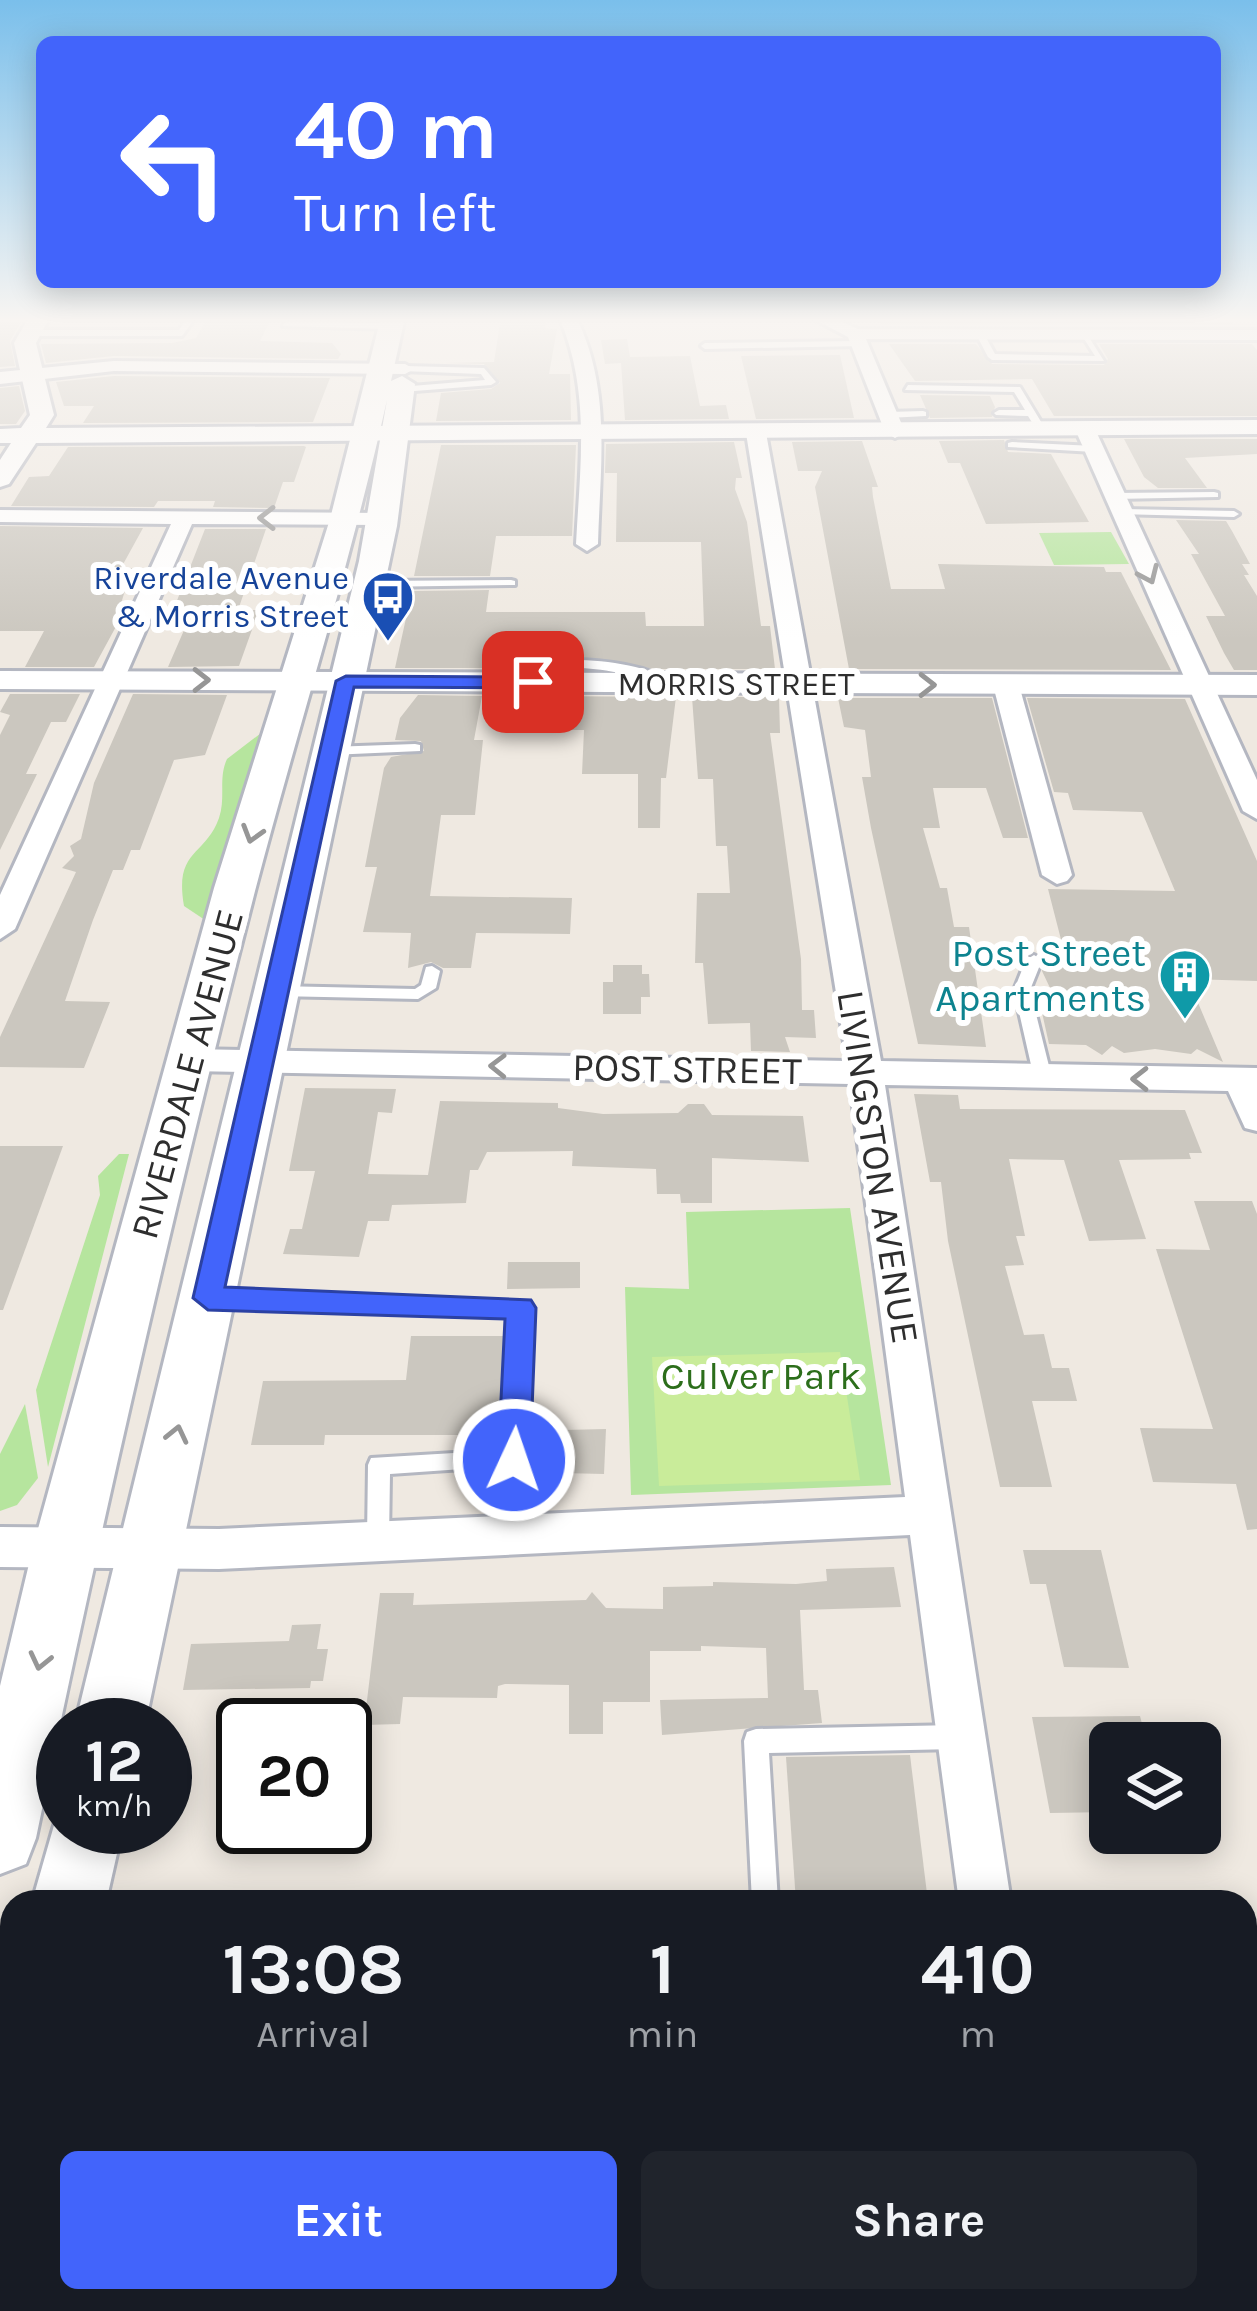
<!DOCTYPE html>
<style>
:root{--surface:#171b24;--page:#20242c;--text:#f1f3f6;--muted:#9ea1a6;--accent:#4264fb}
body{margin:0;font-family:Karla,sans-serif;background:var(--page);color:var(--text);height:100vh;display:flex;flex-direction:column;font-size:45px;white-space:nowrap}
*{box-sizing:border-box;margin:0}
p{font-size:39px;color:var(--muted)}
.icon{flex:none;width:66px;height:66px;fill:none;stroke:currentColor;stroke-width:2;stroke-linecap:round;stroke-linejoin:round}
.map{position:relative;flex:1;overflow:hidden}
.panel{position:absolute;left:0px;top:1890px;width:1257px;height:423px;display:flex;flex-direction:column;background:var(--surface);border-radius:36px 36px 0 0;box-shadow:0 6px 30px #0003}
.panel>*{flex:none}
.hud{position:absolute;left:36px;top:36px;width:1185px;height:252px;border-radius:18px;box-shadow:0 6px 30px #0003;background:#4264fb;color:#fff;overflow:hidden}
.fabs{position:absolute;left:1089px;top:1722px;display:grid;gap:24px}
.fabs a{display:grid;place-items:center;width:132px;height:132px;border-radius:18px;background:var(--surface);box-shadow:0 6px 30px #0003;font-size:60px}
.speed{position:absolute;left:36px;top:1698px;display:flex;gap:24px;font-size:60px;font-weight:700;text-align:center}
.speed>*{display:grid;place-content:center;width:156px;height:156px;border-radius:50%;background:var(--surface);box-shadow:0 6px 30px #0003;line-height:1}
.speed small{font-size:30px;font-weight:400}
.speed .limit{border:6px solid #111;border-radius:18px;background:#fff;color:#111}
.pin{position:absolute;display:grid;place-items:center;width:102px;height:102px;color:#fff;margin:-51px;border-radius:24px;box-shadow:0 6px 18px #0006}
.me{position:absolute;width:132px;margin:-66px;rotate:3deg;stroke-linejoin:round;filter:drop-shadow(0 0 9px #0008)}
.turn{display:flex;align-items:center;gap:42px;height:252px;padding:0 60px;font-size:54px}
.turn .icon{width:156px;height:156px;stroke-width:2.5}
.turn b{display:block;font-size:84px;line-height:102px}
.eta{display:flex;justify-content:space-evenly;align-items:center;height:204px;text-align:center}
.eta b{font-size:72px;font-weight:700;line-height:84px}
.cta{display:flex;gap:24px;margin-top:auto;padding:24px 60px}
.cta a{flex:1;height:138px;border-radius:18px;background:var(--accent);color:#fff;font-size:48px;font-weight:700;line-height:138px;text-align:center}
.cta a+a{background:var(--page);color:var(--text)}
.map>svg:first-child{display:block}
.green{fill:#b6e59e}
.pitch{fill:#c9ec9a}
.building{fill:#cbc7bf}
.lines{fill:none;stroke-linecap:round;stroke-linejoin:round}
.service-casing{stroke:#b4b7c1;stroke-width:6}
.minor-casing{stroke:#b4b7c1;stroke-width:6}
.tertiary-casing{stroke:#b4b7c1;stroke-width:6}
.secondary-casing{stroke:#b4b7c1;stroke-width:6}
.service{fill:#fff;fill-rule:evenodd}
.minor{fill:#fff;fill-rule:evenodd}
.tertiary{fill:#fff;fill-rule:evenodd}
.secondary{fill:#fff;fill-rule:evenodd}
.oneway{stroke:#969696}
.route{fill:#4264fb;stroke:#2b41a3;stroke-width:3}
.labels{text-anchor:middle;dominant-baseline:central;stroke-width:12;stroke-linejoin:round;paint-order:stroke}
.far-transit-label{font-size:33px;fill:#164399;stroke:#fff;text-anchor:end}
.far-street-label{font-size:33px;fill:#2e2e2e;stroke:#fff}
.culture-label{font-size:39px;fill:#0d838f;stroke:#fff;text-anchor:end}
.street-label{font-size:39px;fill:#2e2e2e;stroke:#fff}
.park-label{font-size:39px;fill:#2c6e1b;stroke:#fff}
</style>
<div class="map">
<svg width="1257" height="2311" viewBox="0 0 1257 2311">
<rect width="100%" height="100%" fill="#efe9e1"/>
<g class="green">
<path d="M1111 532 1129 564 1054 565 1039 533Z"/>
<path d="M265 730 205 920 184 906C174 849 205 857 219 818 226 798 218 778 227 759Z"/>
<path d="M119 1154H129L48 1467 36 1390 100 1195 98 1176Z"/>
<path d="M850 1208 891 1485 631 1495 625 1287 689 1289 686 1212Z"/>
<path d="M25 1404 38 1478 17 1505 0 1511V1454Z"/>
</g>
<path class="pitch" d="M840 1352 860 1480 659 1486 652 1357Z"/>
<g class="building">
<path d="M0 317H24L10 341 15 366 0 367Z"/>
<path d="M208 317H272L260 341 332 343 341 354 338 359 114 356 46 363 41 344 172 343 196 338Z"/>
<path d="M501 317H546L545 328 557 329 549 374H570L571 420 436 421 441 393 491 389 500 383 484 364 445 363 494 362Z"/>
<path d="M878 317H1226L1234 325H881Z"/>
<path d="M627 339 630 357 690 356 700 406 726 405 729 419 625 420 621 363 605 364 601 340Z"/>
<path d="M889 344H976L992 364 1104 365 1108 359 1099 344H1252L1257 350V416H1054L1032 379 915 381Z"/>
<path d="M840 355 854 418 756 419 741 356Z"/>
<path d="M114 376 330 378 313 422 83 423 94 406H64L56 382Z"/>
<path d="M19 386 25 411 16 424H0V388Z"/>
<path d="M920 395 990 396 995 407 992 417 930 418Z"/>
<path d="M1124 439H1257V454L1185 458 1207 488H1158L1144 477Z"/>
<path d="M1004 440 1008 452 1051 454 1089 522 986 524 960 463H948L939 441Z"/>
<path d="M862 441 878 487H872L873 497 891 589H945L938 564 1104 567 1106 572H1121L1171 670 849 669 815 487 822 471H798L792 442Z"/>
<path d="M734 442 742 478H736L735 489 747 522 761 626H770L775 669H655L568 655 488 662 487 668H395L412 591 489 590 486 612H645L646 626H704L701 542H616L617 473H605L606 444Z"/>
<path d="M441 445H576L572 536H496L490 576H414Z"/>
<path d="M68 447 304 446 306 447 294 482H283L274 508 213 507 215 501H158L154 507 11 506 29 477 49 476Z"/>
<path d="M1176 520 1226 521 1232 531 1250 564H1242L1249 575H1244L1257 596V670H1234L1224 653 1206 616H1225L1191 554H1199Z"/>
<path d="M0 526 143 528 121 568H132L119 610H125L94 667H25L44 631H0Z"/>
<path d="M205 529H266L238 610H259L239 666 168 667 188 621H169Z"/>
<path d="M10 694H80L66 722H51L26 774H37L0 850V735L10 715 0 712Z"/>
<path d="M133 694 227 695 205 755 174 760 140 850H131L123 870H113L93 920 65 1001 110 1002 84 1068 0 1067V1037L76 872 62 868 74 856 70 846 81 839 94 783Z"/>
<path d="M418 695 482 696 474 740H483L475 815H441L430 896 572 898 570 934 476 933 471 968H443L431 962 408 968 411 933 363 932 377 867H365L384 768 391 757 424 751 421 741 395 740 400 718Z"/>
<path d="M545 696 676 697 666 778H661L660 828H638V774H582L584 730H553L544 720Z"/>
<path d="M692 697H779L780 733H770L801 959 802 1010H814L816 1038 785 1037 790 1052 751 1051 750 1023 708 1024 703 963H695L697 893H730L727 846H716L713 779H698Z"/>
<path d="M838 698H992L1028 838H1003L986 788H933L940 828H923L940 888H947L954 927H969L986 1047 918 1044 871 828 862 777H871L865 730 844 727Z"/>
<path d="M1027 698 1185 699 1257 861V981L1188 979 1223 1062 1197 1049 1191 1054 1155 1049 1124 1053 1112 1046 1102 1055 1086 1045 1049 1044 1037 990H1051L1042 971 1046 959H1066L1048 889 1175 891 1142 812 1073 810 1068 793 1054 792Z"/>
<path d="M613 965H642V974H649L650 997H641V1014H603V982H613Z"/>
<path d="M305 1088 396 1089 392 1113 378 1112 368 1174 428 1175 440 1101 558 1103V1108L603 1114 678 1113 688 1104H704L712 1115 803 1116 809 1162 712 1158V1203H681L680 1194H657L656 1169 572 1166 573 1151 487 1152 478 1170H470L466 1203 392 1205 389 1221H368L359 1257 283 1254 290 1229H302L315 1171H289Z"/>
<path d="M914 1094 958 1095 960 1109 1185 1110 1202 1153H1189L1191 1159 1119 1160 1146 1239 1089 1241 1064 1160 1009 1159 1025 1236H1016L1024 1265 1005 1266 1024 1335 1044 1334 1052 1368H1069L1077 1401H1032L1052 1487H1000L948 1241 941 1182H930Z"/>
<path d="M0 1146H63L3 1310H0Z"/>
<path d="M1194 1201H1252L1257 1214V1529L1247 1530 1236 1484 1153 1482 1140 1428 1213 1429 1156 1249 1210 1250Z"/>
<path d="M508 1262H580V1288L507 1289Z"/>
<path d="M411 1336H504L498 1435H325L324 1445H251L263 1381 406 1380Z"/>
<path d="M606 1429 604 1474 561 1473 564 1430Z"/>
<path d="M1023 1550H1101L1129 1668 1064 1667 1046 1584H1030Z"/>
<path d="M894 1567 901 1607 800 1610 804 1690H818L822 1723 662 1735 660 1700 768 1698 766 1648 701 1646V1651H650V1702H603V1734H569V1685L505 1684 498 1686 497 1698 403 1697 400 1724 364 1725 380 1593H414L413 1605 586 1600 592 1592 606 1608 663 1609V1587L713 1586V1582L796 1584 827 1581 826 1569Z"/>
<path d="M321 1624 317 1649H328L323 1681H311L310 1688 183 1690 191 1644 289 1641 292 1625Z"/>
<path d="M1140 1716 1147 1743H1110V1812L1050 1813 1032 1717Z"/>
<path d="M910 1755 928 1902H796L786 1757Z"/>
</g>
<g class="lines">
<g class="service-casing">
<g id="service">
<path d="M188 317H196L182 336H27L23 333 27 330H179Z"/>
<path d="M286 321 391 323 395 326 391 329 283 326Z"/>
<path d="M1085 331 1104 361 992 360 988 357 976 334 983 332 995 354 1095 356 1081 334Z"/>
<path d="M859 341 862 346 705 349 701 346 705 343Z"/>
<path d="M405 366 484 368 496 382 491 385 402 392 397 389 399 387 485 380 481 374 402 371Z"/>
<path d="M908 385 1020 387 1046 430 1038 432 1028 416 996 415 994 413 999 410H1025L1014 392 905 390Z"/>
<path d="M923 411 926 412V416L888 418 883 415 888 412Z"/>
<path d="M1012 442 1094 446 1099 449 1094 452 1008 447V443Z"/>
<path d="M1214 492 1218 493V497L1114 499 1109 496 1114 493Z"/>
<path d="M1122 509 1234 511 1239 514 1234 517 1118 514V510Z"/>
<path d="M511 580 515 581V585L373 587 367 584 373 581Z"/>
<path d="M553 660C593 659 639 662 673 682L667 686C592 663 562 661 487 686L481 682 504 671Z"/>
<path d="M415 744 420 745V751L330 755 323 751 330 747Z"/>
<path d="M1034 955 1042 960 1030 990 1052 1078 1043 1084 1034 1078 1014 990 1026 960Z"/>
<path d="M432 966 440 971 436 988 418 999 277 996 269 991 277 986 415 989 421 985 426 967Z"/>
<path d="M213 1290 528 1303 531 1308 525 1459 522 1465 390 1474 389 1540 386 1547 378 1550 370 1547 367 1540 368 1465 371 1458 504 1450 511 1315 213 1306 206 1303 203 1298 206 1293Z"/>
<path d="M957 1725 966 1728 969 1737 966 1746 957 1749 769 1753 778 1902H752L744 1741 747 1732 756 1729Z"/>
</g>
</g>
<g class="minor-casing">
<g id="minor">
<path d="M559 317H576C612 389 600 466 598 544L587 551 576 544C580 465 591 391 559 317Z"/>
<path d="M810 317H831L858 329 1257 330V340L866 339 905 432 895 438 885 432 848 337Z"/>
<path d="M114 361 405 364 414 369 405 374 114 371 0 384V372Z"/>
<path d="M1085 423 1095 429 1257 780V819L1243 811 1075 429Z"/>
<path d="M756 427 766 433 881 1061 1257 1068V1131L1245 1128 1228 1091 885 1085 1011 1902H959L910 1535 219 1569 0 1567V1527L219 1529 905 1497 850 1084 190 1071 173 1060 190 1049 847 1061 746 433Z"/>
<path d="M0 510 384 513 395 519 384 525 192 524 15 929 0 939V895L171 524 0 522Z"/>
<path d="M1006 677 1019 685 1072 875 1067 881 1057 884 1042 875 993 685Z"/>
<path d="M1012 2301H1074L1075 2311H1013Z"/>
</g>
</g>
<g class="tertiary-casing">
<g id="tertiary">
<path d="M29 317H50L36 343 54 415 46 428 1257 420V434L36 443 9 484 0 487V460L11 443H0V429L21 428 30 415 14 343Z"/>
<path d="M0 671 1257 675V695L0 689Z"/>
</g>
</g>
<g class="secondary-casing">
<g id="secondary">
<path d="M381 317H405L391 381 402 376 415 384 397 526 145 1725H75L359 561 387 400C350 566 298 727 255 891 174 1205 102 1521 36 1838L26 1864 0 1874V1686L33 1547 214 888 330 519Z"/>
<path d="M61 1801 63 1827H123L106 1902H32Z"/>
<path d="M12 2110V2239L0 2244V2115Z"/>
</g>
</g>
<use href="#service" class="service"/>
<use href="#minor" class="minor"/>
<use href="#tertiary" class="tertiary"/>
<use href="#secondary" class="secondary"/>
</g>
<defs><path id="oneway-chevron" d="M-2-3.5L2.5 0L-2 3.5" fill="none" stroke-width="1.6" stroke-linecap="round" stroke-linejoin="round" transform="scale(3)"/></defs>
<g class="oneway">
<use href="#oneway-chevron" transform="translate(267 518) rotate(-180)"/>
<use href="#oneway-chevron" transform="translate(1149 575) rotate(66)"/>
<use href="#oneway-chevron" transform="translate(201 680)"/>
<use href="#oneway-chevron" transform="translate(927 685)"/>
<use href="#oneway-chevron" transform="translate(252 834) rotate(107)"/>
<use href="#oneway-chevron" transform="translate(498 1066) rotate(-179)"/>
<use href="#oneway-chevron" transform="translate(1140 1079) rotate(-180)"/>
<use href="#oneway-chevron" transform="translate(177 1434) rotate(-77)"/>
<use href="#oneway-chevron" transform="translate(40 1661) rotate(103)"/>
</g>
<linearGradient id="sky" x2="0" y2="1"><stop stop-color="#7abfeb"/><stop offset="0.5" stop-color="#f8f5f2"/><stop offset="1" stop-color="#f8f5f2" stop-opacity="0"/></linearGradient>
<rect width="1257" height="640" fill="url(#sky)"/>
<path class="route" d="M346 676 533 677 543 682 533 688 354 687 225 1287 531 1300 536 1308 530 1460 525 1469H502L498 1460 505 1319 208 1310 193 1298 336 681Z"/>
<defs>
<g id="bus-pin" transform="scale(2.7)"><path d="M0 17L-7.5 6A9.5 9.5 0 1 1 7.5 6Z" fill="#1a4fb4" stroke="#fff"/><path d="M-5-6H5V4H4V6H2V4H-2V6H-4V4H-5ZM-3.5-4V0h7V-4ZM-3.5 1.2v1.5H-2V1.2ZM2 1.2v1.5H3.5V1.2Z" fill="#fff"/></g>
<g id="building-pin" transform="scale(2.7)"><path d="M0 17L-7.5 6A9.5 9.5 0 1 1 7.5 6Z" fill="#0f9aa8" stroke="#fff"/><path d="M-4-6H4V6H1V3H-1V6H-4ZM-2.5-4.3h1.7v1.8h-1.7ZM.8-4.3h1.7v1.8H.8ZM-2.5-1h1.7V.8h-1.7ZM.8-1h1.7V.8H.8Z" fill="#fff"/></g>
</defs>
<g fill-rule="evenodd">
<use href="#bus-pin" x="388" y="597"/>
<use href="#building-pin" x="1185" y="975"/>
</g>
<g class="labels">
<g class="far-transit-label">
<text x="349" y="578">Riverdale Avenue<tspan x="349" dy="38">&amp; Morris Street</tspan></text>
</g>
<g class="far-street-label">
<text x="736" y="684">MORRIS STREET</text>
</g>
<g class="culture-label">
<text x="1146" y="953">Post Street<tspan x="1146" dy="45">Apartments</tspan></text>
</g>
<g class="street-label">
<text transform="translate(687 1069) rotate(1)">POST STREET</text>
<text transform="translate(187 1074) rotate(-75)">RIVERDALE AVENUE</text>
<text transform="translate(878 1167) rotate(81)">LIVINGSTON AVENUE</text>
</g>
<g class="park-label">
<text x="761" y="1376">Culver Park</text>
</g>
</g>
</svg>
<div class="fabs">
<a><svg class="icon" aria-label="layers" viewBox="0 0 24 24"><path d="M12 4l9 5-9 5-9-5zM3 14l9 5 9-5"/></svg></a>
</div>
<div class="speed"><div>12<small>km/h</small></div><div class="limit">20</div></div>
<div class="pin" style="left:533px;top:682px;background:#d93025"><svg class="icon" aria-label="arrive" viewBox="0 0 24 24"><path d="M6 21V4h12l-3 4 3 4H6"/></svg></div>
<svg class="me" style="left:514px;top:1460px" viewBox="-20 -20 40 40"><circle r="17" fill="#4264fb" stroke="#fff" stroke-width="3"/><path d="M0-11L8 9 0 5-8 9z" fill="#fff"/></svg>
<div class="hud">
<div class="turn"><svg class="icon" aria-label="left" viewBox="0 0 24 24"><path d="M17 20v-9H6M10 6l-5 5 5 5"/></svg><div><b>40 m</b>Turn left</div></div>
</div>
<section class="panel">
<div class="eta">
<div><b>13:08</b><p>Arrival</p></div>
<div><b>1</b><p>min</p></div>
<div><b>410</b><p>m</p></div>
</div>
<div class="cta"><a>Exit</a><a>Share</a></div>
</section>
</div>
